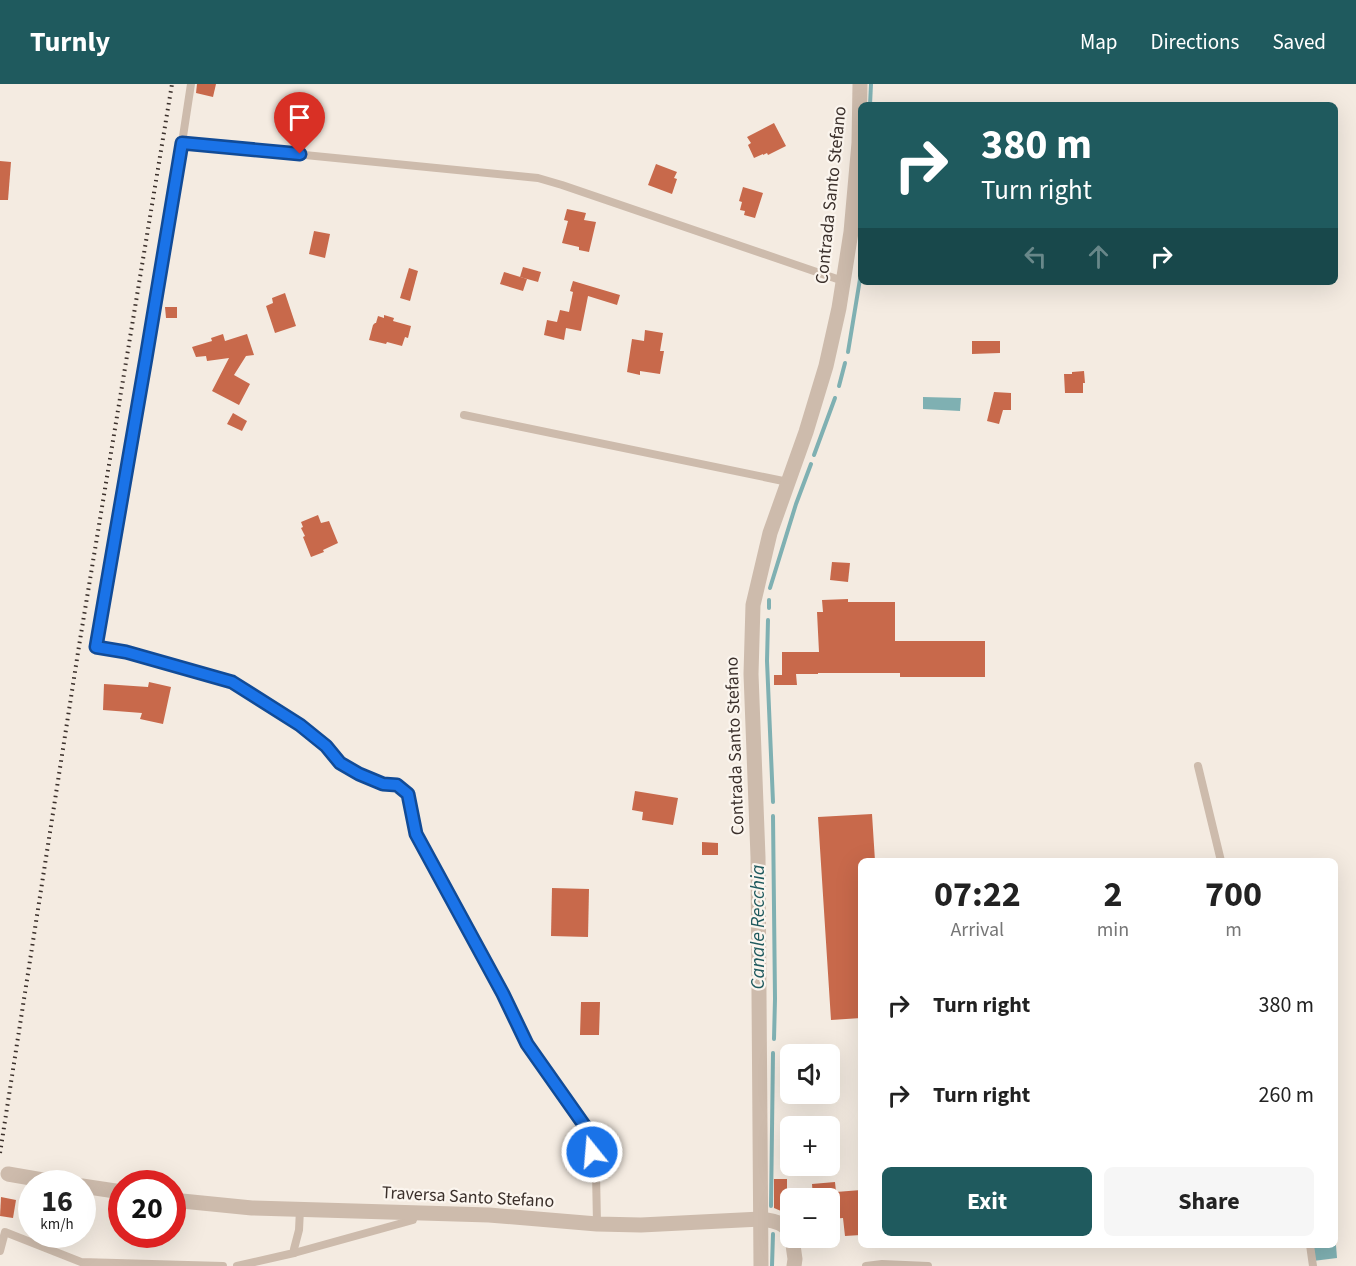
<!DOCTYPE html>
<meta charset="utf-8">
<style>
:root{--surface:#fff;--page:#f6f6f6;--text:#222;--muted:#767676;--accent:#1f5a5e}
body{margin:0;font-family:"Source Sans 3",sans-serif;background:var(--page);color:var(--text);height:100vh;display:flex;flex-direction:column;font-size:22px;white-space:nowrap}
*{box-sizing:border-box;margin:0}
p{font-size:20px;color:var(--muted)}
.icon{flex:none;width:33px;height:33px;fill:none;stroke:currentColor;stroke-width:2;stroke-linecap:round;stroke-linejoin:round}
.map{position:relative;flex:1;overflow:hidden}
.side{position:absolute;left:858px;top:774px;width:480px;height:390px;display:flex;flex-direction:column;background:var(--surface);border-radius:9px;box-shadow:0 6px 24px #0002}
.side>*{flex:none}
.banner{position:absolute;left:858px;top:18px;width:480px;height:183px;border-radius:9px;box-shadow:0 6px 24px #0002;background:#1f5a5e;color:#fff;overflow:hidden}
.tools{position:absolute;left:780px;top:960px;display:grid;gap:12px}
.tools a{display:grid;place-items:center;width:60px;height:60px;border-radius:9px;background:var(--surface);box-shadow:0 6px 24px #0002;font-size:30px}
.speed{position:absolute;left:18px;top:1086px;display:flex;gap:12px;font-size:30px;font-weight:700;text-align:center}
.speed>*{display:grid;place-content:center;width:78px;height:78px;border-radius:50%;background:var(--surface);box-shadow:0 6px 24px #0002;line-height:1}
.speed small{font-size:15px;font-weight:400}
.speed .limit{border:9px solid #d22;background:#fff;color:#111}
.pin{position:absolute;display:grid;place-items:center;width:51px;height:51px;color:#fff;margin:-62px -26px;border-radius:50% 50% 50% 0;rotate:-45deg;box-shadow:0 0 6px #0007}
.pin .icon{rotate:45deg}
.me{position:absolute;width:66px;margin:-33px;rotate:343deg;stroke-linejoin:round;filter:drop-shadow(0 0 4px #0008)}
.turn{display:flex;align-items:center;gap:21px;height:126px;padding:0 24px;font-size:27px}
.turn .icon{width:78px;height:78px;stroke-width:2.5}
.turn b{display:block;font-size:42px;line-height:51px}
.lanes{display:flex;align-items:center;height:57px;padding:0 24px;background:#0003;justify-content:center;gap:30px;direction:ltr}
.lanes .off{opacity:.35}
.eta{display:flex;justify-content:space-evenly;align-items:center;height:102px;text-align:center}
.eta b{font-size:36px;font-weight:700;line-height:42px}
.cta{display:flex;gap:12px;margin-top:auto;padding:12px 24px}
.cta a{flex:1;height:69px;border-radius:9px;background:var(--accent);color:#fff;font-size:24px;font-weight:700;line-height:69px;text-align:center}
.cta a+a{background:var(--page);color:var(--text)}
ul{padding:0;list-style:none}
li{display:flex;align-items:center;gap:18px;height:90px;padding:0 24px}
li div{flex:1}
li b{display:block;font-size:22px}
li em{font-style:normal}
header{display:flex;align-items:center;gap:36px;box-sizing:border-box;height:84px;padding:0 30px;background:var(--accent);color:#fff}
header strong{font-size:28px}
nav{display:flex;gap:33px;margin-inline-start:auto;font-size:21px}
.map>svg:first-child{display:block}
.water{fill:#7fb0b2}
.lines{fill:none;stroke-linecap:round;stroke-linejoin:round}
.stream{stroke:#7fb0b2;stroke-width:4}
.building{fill:#c8694b}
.service{stroke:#cdbbac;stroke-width:8}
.minor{stroke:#cdbbac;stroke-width:15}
.tertiary{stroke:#cdbbac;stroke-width:15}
.rail{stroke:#3b302b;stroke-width:4;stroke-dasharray:1.5 4.5;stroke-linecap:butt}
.route-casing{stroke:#114b97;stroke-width:15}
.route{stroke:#1a73e8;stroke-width:10}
.labels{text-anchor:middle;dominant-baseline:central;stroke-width:4.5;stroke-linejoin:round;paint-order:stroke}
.street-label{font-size:18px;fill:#3b302b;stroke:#fbf5ee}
.water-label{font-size:20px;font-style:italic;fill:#1f5a5e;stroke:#fbf5ee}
</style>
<header>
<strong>Turnly</strong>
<nav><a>Map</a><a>Directions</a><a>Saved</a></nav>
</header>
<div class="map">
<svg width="1356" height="1182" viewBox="0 0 1356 1182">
<rect width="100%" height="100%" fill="#f4ebe1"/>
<g class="water">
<path d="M923 313 961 314 960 327 923 325Z"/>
<path d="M1336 1161 1337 1174 1313 1177 1312 1163Z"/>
</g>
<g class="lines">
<g class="stream">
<path d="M870 21 871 0"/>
<path d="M848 268 861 189"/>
<path d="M839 302 845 279"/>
<path d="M814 371 835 314"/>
<path d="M770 504 796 420 811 380"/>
<path d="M769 524V516"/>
<path d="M768 536 767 577 773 718"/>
<path d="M773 732 775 915 774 955"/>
<path d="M771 1122 773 969"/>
<path d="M772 1182 773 1150"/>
</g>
</g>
<g class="building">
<path d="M197 0H216L213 13 196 9Z"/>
<path d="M774 39 786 62 768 71 767 69 763 71V70L754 74 748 61 751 59 747 53Z"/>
<path d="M0 77 11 78 8 116H0Z"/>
<path d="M656 80 677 88 674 94 677 95 672 110 648 101Z"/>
<path d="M743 103 763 109 755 134 744 131 745 127 740 126 742 118 739 117Z"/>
<path d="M567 125 586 129 584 136 596 138 589 168 579 166V163L562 159 568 137 564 136Z"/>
<path d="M314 147 330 150 325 174 309 170Z"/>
<path d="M523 183 541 188 538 198 520 193Z"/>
<path d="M409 184 418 187 410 217 400 214Z"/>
<path d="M504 188 527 195 523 207 500 200Z"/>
<path d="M573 197 620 211 617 221 588 212 581 247 566 244 564 256 544 251 547 236 557 238 560 226 569 228 573 208 570 207Z"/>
<path d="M285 209 296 242 275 249 266 222 273 219 272 214Z"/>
<path d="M165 223H177V234H166Z"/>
<path d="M384 231 394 234 393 237 411 242 408 254 405 253 402 262 387 258 386 260 369 256 373 241 375 239H376L378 232 384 234Z"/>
<path d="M645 246 663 249 660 267H664L660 290 640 287V291L627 288 632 255 644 257Z"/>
<path d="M223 250 225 257 247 250 254 271 246 272 234 291 250 300 239 321 212 307 229 274 207 277 206 272 196 273 192 263 212 257 211 254Z"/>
<path d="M972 257H1000V269L972 270Z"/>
<path d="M1084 287 1085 299H1083V309H1065L1064 290H1072V288Z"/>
<path d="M994 308 1011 309V326H1003L999 340 987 337Z"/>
<path d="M233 329 247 337 242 347 227 340Z"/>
<path d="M318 431 321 439 329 437 338 459 323 466 324 468 311 473 303 453 305 452 301 444 303 443 301 438Z"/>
<path d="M832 478 850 479 848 498 830 496Z"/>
<path d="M848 515V518H895V557H985V593H900V589H818V590H796L797 601H774V591H782V568H819L817 528H823L822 516Z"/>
<path d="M149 598 171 603 163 640 140 635 142 629 103 626 104 600 148 603Z"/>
<path d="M635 707 678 714 673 741 642 736 643 728 632 726Z"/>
<path d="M872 730 875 777H861V934L831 936 818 733Z"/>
<path d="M702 758 718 759V771H702Z"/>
<path d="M552 804 589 805 588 853 551 852Z"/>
<path d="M581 918H600L599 951H580Z"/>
<path d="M774 1095H787V1117L790 1120V1135L781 1127 774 1124Z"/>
<path d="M835 1098 836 1108 861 1106V1151L845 1152 843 1134 830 1135V1114H813L812 1100Z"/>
<path d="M1 1113 16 1116 13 1134 0 1132Z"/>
</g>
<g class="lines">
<g class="service">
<path d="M182 59 191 0"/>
<path d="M464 331 788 398"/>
<path d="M1198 682 1221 777"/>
<path d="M597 1140 596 1088 589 1048 527 960 503 910 416 750 408 710 397 701 383 700 359 690 340 679 326 662 300 641 232 598 126 568 96 563 146 274 182 59 538 94 562 101 843 197"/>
<path d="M1310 1161 1313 1182"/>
<path d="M0 1167 5 1148 81 1178 223 1182"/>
<path d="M294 1169V1165L299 1146 300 1125"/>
<path d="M237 1182 294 1169 413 1136 414 1129"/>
<path d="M866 1182 882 1180 928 1182"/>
</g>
<g class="minor">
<path d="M8 1090 66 1100"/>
<path d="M82 1102 122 1108"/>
<path d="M172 1116 252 1124 489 1131 597 1140 641 1141 761 1135C773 1137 785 1138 790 1150"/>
<path d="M792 1154 795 1175 794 1182"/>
</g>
<path class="tertiary" d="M761 1182 758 773 751 590 753 521 770 449 806 348 826 282 839 224 851 148 859 59 860 0"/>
<path class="rail" d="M0 1069 79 562 172 0"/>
</g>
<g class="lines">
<g class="route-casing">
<path id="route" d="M300 70 182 59 146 274 96 563 126 568 232 598 300 641 326 662 340 679 359 690 383 700 397 701 408 710 416 750 503 910 527 960 589 1048 592 1068"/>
</g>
<use href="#route" class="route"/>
</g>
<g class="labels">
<g class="street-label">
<text transform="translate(831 111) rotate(-84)">Contrada Santo Stefano</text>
<text transform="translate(735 662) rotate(-92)">Contrada Santo Stefano</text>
<text transform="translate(468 1113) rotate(3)">Traversa Santo Stefano</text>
</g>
<g class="water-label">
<text transform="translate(758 843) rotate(-90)">Canale Recchia</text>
</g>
</g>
</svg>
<div class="tools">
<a><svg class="icon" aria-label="sound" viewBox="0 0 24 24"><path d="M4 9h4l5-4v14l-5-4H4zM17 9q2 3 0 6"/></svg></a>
<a>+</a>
<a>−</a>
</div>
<div class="speed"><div>16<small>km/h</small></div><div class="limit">20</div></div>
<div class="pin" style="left:300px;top:70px;background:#d93025"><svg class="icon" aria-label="arrive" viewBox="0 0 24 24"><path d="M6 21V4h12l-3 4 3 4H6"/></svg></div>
<svg class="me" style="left:592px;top:1068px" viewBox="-20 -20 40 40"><circle r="17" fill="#1a73e8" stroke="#fff" stroke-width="3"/><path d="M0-11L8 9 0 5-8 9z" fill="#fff"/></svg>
<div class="banner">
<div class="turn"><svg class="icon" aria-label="right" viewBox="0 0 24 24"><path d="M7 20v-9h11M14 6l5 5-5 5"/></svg><div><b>380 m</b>Turn right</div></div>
<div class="lanes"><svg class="icon off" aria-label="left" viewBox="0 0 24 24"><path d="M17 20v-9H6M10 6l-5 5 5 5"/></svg><svg class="icon off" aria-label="ahead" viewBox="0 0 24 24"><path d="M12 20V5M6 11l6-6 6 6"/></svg><svg class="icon" aria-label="right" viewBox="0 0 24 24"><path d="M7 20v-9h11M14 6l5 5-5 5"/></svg></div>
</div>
<section class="side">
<div class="eta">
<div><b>07:22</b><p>Arrival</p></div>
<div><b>2</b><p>min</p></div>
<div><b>700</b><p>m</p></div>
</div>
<ul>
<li><svg class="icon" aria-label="right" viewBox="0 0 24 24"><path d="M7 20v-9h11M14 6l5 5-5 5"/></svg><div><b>Turn right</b></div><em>380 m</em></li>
<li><svg class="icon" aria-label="right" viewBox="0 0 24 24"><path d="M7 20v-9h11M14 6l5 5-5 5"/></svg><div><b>Turn right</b></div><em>260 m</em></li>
</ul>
<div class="cta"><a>Exit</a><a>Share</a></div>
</section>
</div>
